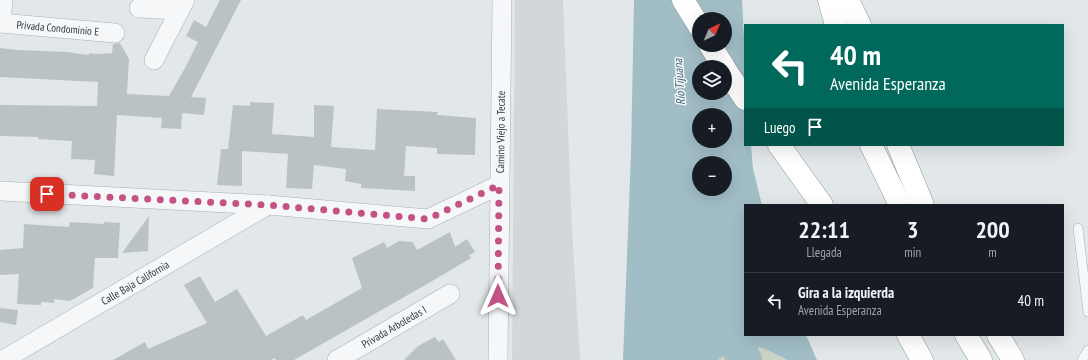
<!DOCTYPE html>
<html lang="es">
<meta charset="utf-8">
<style>
:root{--surface:#171b24;--page:#20242c;--text:#f1f3f6;--muted:#9ea1a6;--line:#363941}
body{margin:0;font-family:"PT Sans Narrow",sans-serif;background:var(--page);color:var(--text);height:100vh;display:flex;flex-direction:column;font-size:15px;white-space:nowrap}
*{box-sizing:border-box;margin:0}
p{font-size:13px;color:var(--muted)}
.icon{flex:none;width:22px;height:22px;fill:none;stroke:currentColor;stroke-width:2;stroke-linecap:round;stroke-linejoin:round}
.map{position:relative;flex:1;overflow:hidden}
.side{position:absolute;left:744px;top:204px;width:320px;height:132px;display:flex;flex-direction:column;background:var(--surface);border-radius:0px;box-shadow:0 4px 16px #0002}
.side>*{flex:none}
.top-card{position:absolute;left:744px;top:24px;width:320px;height:122px;border-radius:0px;box-shadow:0 4px 16px #0002;background:#00695c;color:#fff;overflow:hidden}
.needle{width:26px;rotate:44deg}
.buttons{position:absolute;left:692px;top:12px;display:grid;gap:8px}
.buttons a{display:grid;place-items:center;width:40px;height:40px;border-radius:50%;background:var(--surface);box-shadow:0 4px 16px #0002;font-size:20px}
.pin{position:absolute;display:grid;place-items:center;width:34px;height:34px;color:#fff;margin:-17px;border-radius:8px;box-shadow:0 2px 6px #0006}
.me{position:absolute;width:44px;margin:-22px;rotate:0deg;stroke-linejoin:round;filter:drop-shadow(0 0 3px #0008)}
.turn{display:flex;align-items:center;gap:14px;height:84px;padding:0 20px;font-size:18px}
.turn .icon{width:52px;height:52px;stroke-width:2.5}
.turn b{display:block;font-size:28px;line-height:34px}
.then{display:flex;align-items:center;height:38px;padding:0 20px;background:#0003;gap:8px;font-size:15px}
.eta{display:flex;justify-content:space-evenly;align-items:center;height:68px;text-align:center}
.eta b{font-size:24px;font-weight:600;line-height:28px}
ul{padding:0;list-style:none}
li{display:flex;align-items:center;gap:12px;height:56px;padding:0 20px;border-top:1px solid var(--line)}
li div{flex:1}
li b{display:block;font-size:15px}
li em{font-style:normal}
.map>svg:first-child{display:block}
.built{fill:#d1d7db}
.green{fill:#ccd3c4}
.water{fill:#a1bec6;fill-rule:evenodd}
.lines{fill:none;stroke-linecap:round;stroke-linejoin:round}
.river{stroke:#a1bec6;stroke-width:34}
.building{fill:#bac2c6}
.lane-casing{stroke:#a8afb4;stroke-width:10}
.street-casing{stroke:#a8afb4;stroke-width:20}
.highway-casing{stroke:#8b999f;stroke-width:23}
.lane{stroke:#f5f7f8;stroke-width:9}
.street{stroke:#f5f7f8;stroke-width:19}
.highway{stroke:#fff;stroke-width:22}
.route{stroke:#c45385;stroke-width:7;stroke-dasharray:0 12.6}
.labels{text-anchor:middle;dominant-baseline:central;stroke-width:3;stroke-linejoin:round;paint-order:stroke}
.street-label{font-size:11px;fill:#2c3940;stroke:#f2f6f7}
.water-label{font-size:12px;font-style:italic;fill:#396371;stroke:#f2f6f7}
</style>
<div class="map">
<svg width="1088" height="360" viewBox="0 0 1088 360">
<rect width="100%" height="100%" fill="#e2e7ea"/>
<path class="built" d="M515 0H563L572 230 580 360H512Z"/>
<path class="green" d="M737 346 763 348 787 360H718Z"/>
<path class="water" d="M634 0H742L745 56V145H751L753 169 762 205H745V335H806L817 360H787L763 348 737 346 718 360H623L631 153ZM699 19H725V45H699ZM699 67H725V93H699ZM699 115H725V141H699ZM699 163H725V189H699Z"/>
<g class="lines">
<path class="river" d="M719 304 737 346 745 360"/>
</g>
<g class="building">
<path d="M220 0H241L191 97 206 98 204 115 182 113 181 129 161 128 162 118 117 115 114 176 94 174 95 160 71 159 72 141 38 139V137L0 136V105L97 106 98 82 0 77V48L17 50 67 52 89 55V53L97 54 112 53 113 44 120 43 129 59 127 94 169 96 185 68 198 42 186 36 194 20 206 27Z"/>
<path d="M250 102 274 103 272 134 314 137V105L334 106 331 147 375 150 377 109 438 112 437 115 476 118 475 155 437 154V148L406 146 404 176H415V191L361 188V184L345 181 346 169 314 165 312 189 286 188 288 154 242 151V186L217 185 221 149H228L233 105 250 106Z"/>
<path d="M149 216 148 251 122 253Z"/>
<path d="M70 222 104 224V222L120 223 118 258H95L93 288 70 301 54 299V303L41 302V305L17 304 19 274 0 275V250L23 248 24 224 69 227Z"/>
<path d="M450 232 455 247 467 239 475 252 469 255 471 258 434 280 294 360H276L275 358 271 360H113L145 342 148 349 207 323 184 285 200 276 215 302 237 289 266 336 303 315 306 320 362 288 352 258 384 242 387 248 399 241 413 242 417 250Z"/>
<path d="M0 308 18 310 16 325 0 322Z"/>
<path d="M435 337 439 342 443 339 456 360H404L418 346Z"/>
</g>
<g class="lines">
<g class="lane-casing">
<g id="lane">
<path d="M1078 228 1088 312"/>
<path d="M1082 360 1088 350"/>
</g>
</g>
<g class="street-casing">
<g id="street">
<path d="M139 8 180 10"/>
<path id="s1" d="M0 23 115 33"/>
<path d="M1 23 3 0"/>
<path d="M154 60 185 0"/>
<path d="M0 191 268 205 428 219 499 185"/>
<path id="s2" d="M3 360 268 205"/>
<path id="s3" d="M337 360 450 294"/>
<path id="s4" d="M498 360 502 0"/>
</g>
</g>
<g class="highway-casing">
<g id="highway">
<path d="M683 0 699 26"/>
<path d="M829 0 836 25"/>
<path d="M848 0 860 25"/>
<path d="M710 45 724 67"/>
<path d="M725 69 745 99"/>
<path d="M779 145 822 205"/>
<path d="M871 145 900 205"/>
<path d="M898 145 923 205"/>
<path d="M908 335 922 360"/>
<path d="M966 335 981 360"/>
<path d="M998 335 1013 360"/>
</g>
</g>
<use href="#lane" class="lane"/>
<use href="#street" class="street"/>
<use href="#highway" class="highway"/>
</g>
<g class="lines">
<path class="route" d="M47 194 268 205 428 219 499 185 498 296"/>
</g>
<g class="labels">
<g class="street-label">
<text stroke="none"><textPath href="#s1" startOffset="58">Privada Condominio E</textPath></text>
<text stroke="none"><textPath href="#s4" startOffset="228">Camino Viejo a Tecate</textPath></text>
<text stroke="none"><textPath href="#s2" startOffset="153">Calle Baja California</textPath></text>
<text stroke="none"><textPath href="#s3" startOffset="66">Privada Arboledas I</textPath></text>
</g>
<g class="water-label">
<text transform="translate(679 82) rotate(-94)">Río Tijuana</text>
</g>
</g>
</svg>
<div class="buttons">
<a><svg class="needle" viewBox="-14 -14 28 28"><path d="M0-13l5 13h-10z" fill="#e53935"/><path d="M0 13l5-13h-10z" fill="#9ea1a6"/></svg></a>
<a><svg class="icon" aria-label="layers" viewBox="0 0 24 24"><path d="M12 4l9 5-9 5-9-5zM3 14l9 5 9-5"/></svg></a>
<a>+</a>
<a>−</a>
</div>
<div class="pin" style="left:47px;top:194px;background:#d93025"><svg class="icon" aria-label="arrive" viewBox="0 0 24 24"><path d="M6 21V4h12l-3 4 3 4H6"/></svg></div>
<svg class="me" style="left:498px;top:296px" viewBox="-20 -20 40 40"><path d="M0-17L14 15 0 8-14 15z" fill="#c45385" stroke="#fff" stroke-width="4"/></svg>
<div class="top-card">
<div class="turn"><svg class="icon" aria-label="left" viewBox="0 0 24 24"><path d="M17 20v-9H6M10 6l-5 5 5 5"/></svg><div><b>40 m</b>Avenida Esperanza</div></div>
<div class="then">Luego<svg class="icon" aria-label="arrive" viewBox="0 0 24 24"><path d="M6 21V4h12l-3 4 3 4H6"/></svg></div>
</div>
<section class="side">
<div class="eta">
<div><b>22:11</b><p>Llegada</p></div>
<div><b>3</b><p>min</p></div>
<div><b>200</b><p>m</p></div>
</div>
<ul>
<li><svg class="icon" aria-label="left" viewBox="0 0 24 24"><path d="M17 20v-9H6M10 6l-5 5 5 5"/></svg><div><b>Gira a la izquierda</b><p>Avenida Esperanza</p></div><em>40 m</em></li>
</ul>
</section>
</div>
